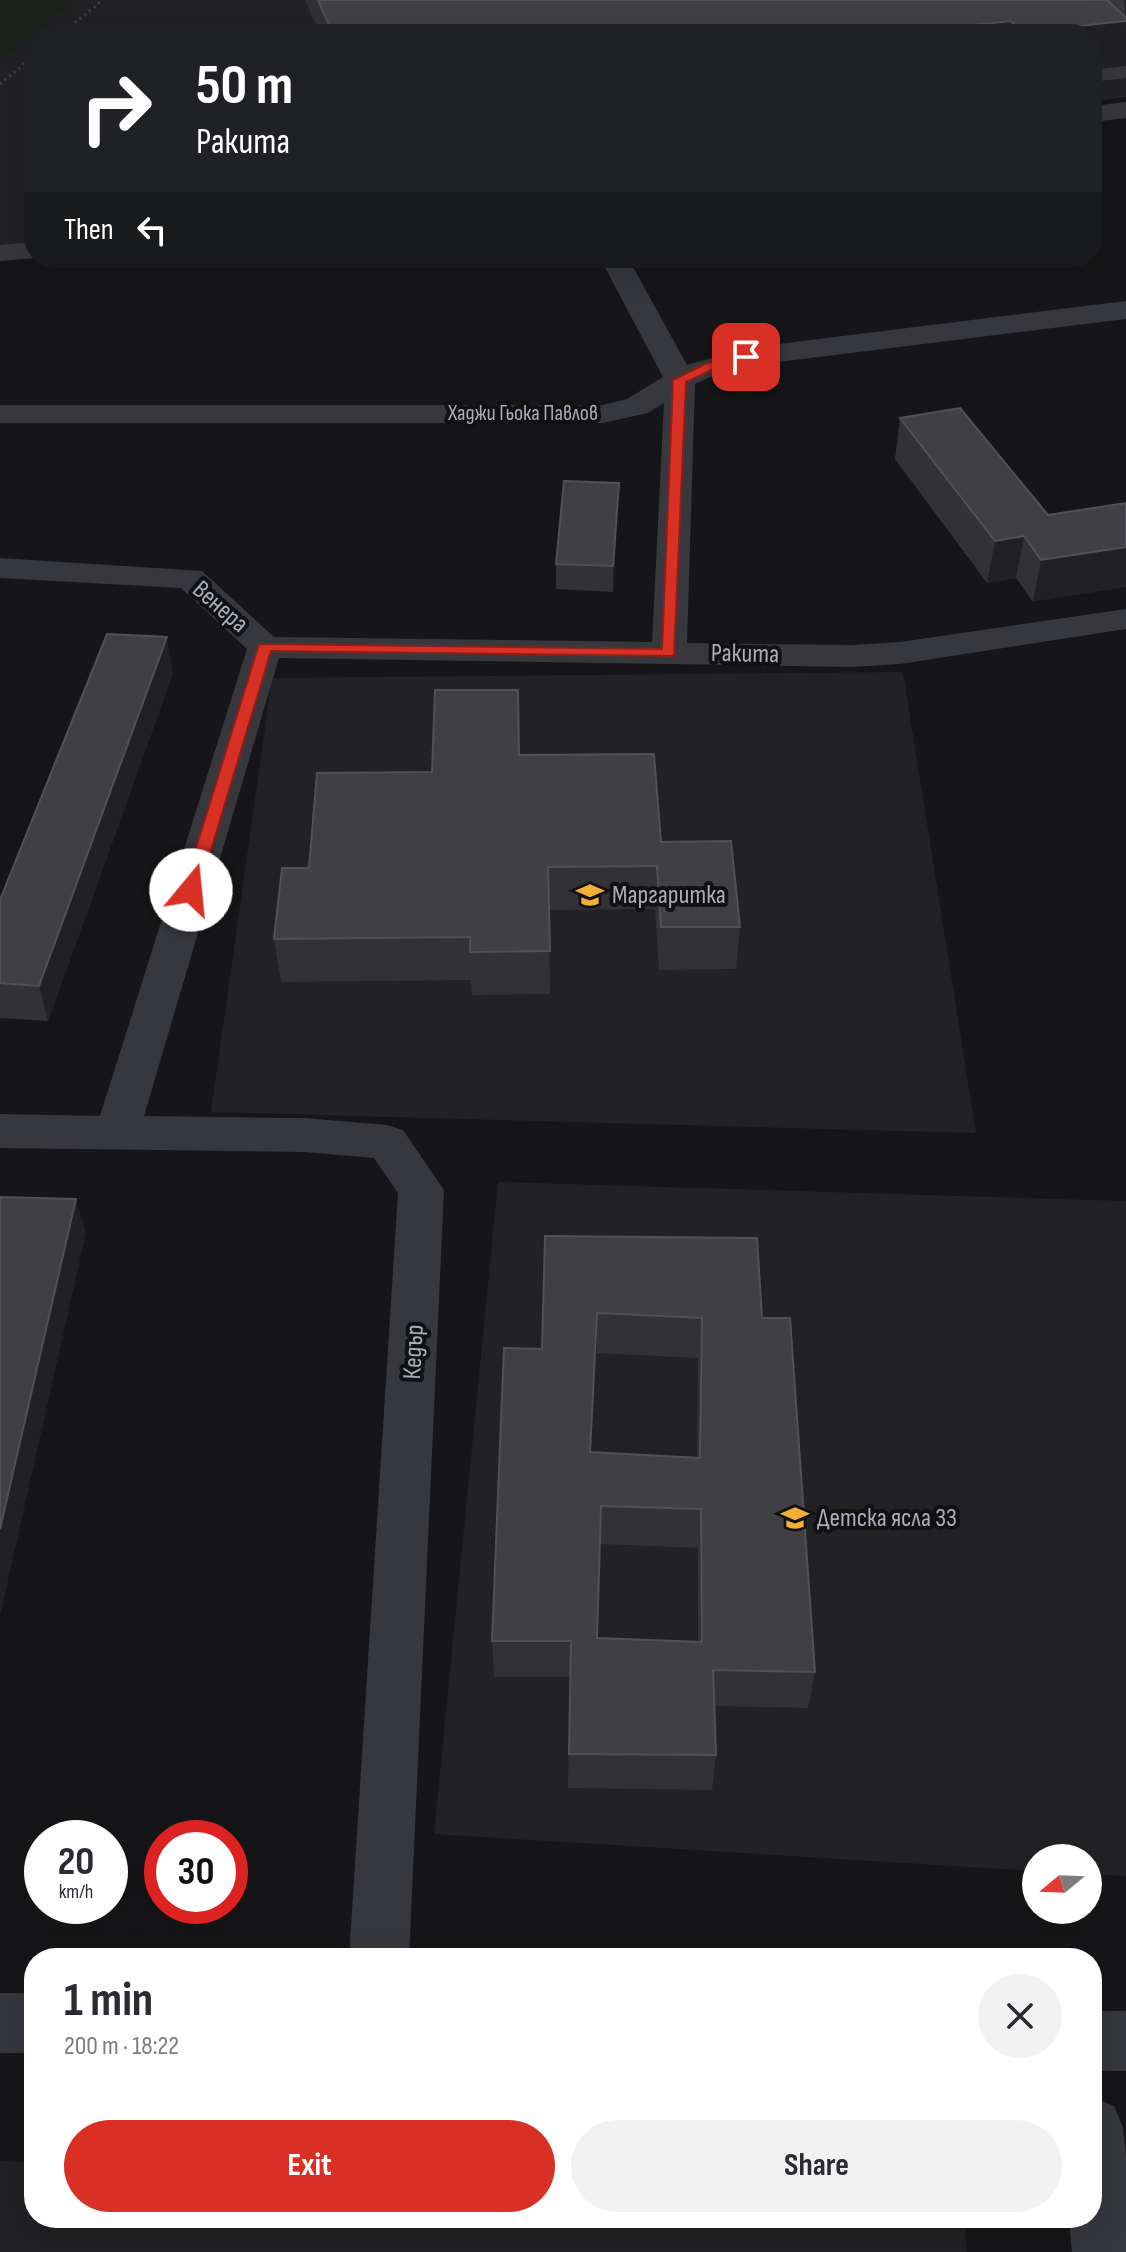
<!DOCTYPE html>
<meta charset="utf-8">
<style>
:root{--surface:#fff;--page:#f2f2f3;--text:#2b2b33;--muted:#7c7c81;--accent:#d93025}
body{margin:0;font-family:"Sofia Sans Condensed",sans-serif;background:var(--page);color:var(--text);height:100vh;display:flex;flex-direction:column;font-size:30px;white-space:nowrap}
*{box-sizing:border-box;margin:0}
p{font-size:26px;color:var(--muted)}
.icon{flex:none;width:44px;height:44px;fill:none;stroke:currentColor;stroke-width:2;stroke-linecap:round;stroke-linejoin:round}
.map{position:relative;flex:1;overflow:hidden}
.panel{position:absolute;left:24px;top:1948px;width:1078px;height:280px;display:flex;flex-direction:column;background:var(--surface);border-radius:32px;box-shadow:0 8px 32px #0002}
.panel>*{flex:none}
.top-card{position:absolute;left:24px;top:24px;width:1078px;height:244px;border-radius:32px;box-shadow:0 8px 32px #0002;background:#202124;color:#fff;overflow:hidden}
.needle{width:52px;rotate:251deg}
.fabs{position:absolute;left:1022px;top:1844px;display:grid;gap:16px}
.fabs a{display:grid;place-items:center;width:80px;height:80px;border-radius:50%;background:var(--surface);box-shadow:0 8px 32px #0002;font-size:40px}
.speed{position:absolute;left:24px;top:1820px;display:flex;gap:16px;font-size:40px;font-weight:700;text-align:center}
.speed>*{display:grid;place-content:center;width:104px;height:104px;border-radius:50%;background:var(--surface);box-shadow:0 8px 32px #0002;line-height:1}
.speed small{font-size:20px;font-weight:400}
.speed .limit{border:12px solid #d22;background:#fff;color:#111}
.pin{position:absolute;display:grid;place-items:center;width:68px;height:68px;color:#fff;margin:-34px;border-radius:16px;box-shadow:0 4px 12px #0006}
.me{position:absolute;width:88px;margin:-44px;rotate:17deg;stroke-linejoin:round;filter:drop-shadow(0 0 6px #0008)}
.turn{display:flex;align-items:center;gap:28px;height:168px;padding:0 40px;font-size:36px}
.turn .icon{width:104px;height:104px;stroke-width:2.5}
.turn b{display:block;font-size:56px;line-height:68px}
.then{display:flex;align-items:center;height:76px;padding:0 40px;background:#0003;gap:16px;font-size:30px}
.round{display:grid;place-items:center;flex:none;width:84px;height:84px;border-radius:42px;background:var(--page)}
.overview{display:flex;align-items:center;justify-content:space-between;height:136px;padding:0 40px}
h1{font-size:48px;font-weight:700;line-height:60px}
.button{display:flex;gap:16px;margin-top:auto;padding:16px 40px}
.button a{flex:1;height:92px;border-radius:48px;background:var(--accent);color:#fff;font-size:32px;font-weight:700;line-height:92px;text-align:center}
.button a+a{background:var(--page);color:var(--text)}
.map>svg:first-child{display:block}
.built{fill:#222225}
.green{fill:#1c231d}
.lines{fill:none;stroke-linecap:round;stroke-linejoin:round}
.path{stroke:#3d3f44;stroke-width:3;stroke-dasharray:2 4;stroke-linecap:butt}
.service{fill:#37383d;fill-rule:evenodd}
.minor{fill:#37383d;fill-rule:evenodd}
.wall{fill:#323236;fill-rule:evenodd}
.shaded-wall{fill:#212124}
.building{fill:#3f3f44;stroke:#4f5156;stroke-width:2;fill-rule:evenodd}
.route{fill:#d93025;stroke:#8d1f18;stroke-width:2}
.labels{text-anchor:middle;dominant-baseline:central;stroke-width:8;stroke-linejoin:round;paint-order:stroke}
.far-street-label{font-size:22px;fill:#a8adb8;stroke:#111113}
.street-label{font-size:26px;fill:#a8adb8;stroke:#111113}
.poi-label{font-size:26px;fill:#a8adb8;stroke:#111113;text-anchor:start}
</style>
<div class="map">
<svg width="1126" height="2252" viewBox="0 0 1126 2252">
<rect width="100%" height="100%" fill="#161618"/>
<g class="built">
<path d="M75 0H1126V97L1092 102V34H34V242L0 247V60Z"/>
<path d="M903 672 976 1133 211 1112 272 678Z"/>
<path d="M498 1182 1126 1201V1876L1088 1874V1858H1036V1871L434 1834Z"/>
<path d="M0 2161 34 2162V2218H964L967 2252H0Z"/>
</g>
<path class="green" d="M0 0H75L0 60Z"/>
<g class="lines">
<g class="path">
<path d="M61 34 103 0"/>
<path d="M0 84 34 56"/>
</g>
<g class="service">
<path d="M1104 0H1124L1126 17 1120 16Z"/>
<path d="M1126 66V78L1092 82V70Z"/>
</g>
<g class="minor">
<path d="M1126 102V118L1092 122V106Z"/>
<path d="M34 242 36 258 0 261V245Z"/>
<path d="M600 258H628L687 365 746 348 1126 301V319L746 366 721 372 695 384 687 643 853 645 900 642 1126 609V629L900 664 853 667 279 658 144 1116 304 1118 387 1125 403 1130 444 1190 409 1958H349L398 1193 374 1158 304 1152 0 1148V1114L100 1116 247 649 181 588 0 578V558L202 571 274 637 652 642 664 403 648 413 603 423H0V405H603L627 399 663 377Z"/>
<rect x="0" y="1993" width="34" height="60"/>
<rect x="1092" y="2011" width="34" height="60"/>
<path d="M1092 2097 1114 2106 1123 2128 1126 2154V2252H1072L1069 2218H1092Z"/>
</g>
</g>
<g class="wall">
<path d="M305 0H1107L1121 58 1092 61V34H320Z"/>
<path d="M900 418 1048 515 1126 503 1033 602 1016 578 987 583 895 459Z"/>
<path d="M618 508 613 592 556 589V564Z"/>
<path d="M173 673 48 1021 0 1018V900Z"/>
<path d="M519 755 661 842 740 927 736 969 659 970 655 909 549 910 550 994 472 995 471 980 281 982 274 939 309 868 432 772Z"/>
<path d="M545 1236 762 1318 815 1672 808 1708 714 1706 716 1755 712 1790 568 1788 570 1677H494L492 1641 542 1349ZM597 1353 698 1358 697 1457 591 1452ZM600 1544 698 1548V1642L597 1638Z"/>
</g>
<g class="shaded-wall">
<path d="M1011 21 1009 34H894Z"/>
<path d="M1126 21V34L1121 58 1092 61V34H1022V32Z"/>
<path d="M619 483 618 508 613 592V566Z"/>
<path d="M1024 536 1016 578 987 583 995 541Z"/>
<path d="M1126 547V587L1033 602 1041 560Z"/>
<path d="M167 637 173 673 48 1021 39 986Z"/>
<path d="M76 1199 86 1233 0 1616V1529Z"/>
<path d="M597 1313V1353L589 1490 590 1452Z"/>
</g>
<g class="building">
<path d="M318 0H1107L1126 18V21L1022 32 1011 21 894 34H333Z"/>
<path d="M960 408 1048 515 1126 503V547L1041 560 1024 536 995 541 900 418Z"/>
<path d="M564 481 619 483 613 566 556 564Z"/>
<path d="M107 634 167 637 39 986 0 983V900Z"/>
<path d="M435 690H518L519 755 654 754 661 842 731 841 740 927H661L657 866 548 867 550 951 470 952V937L274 939 282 868H309L317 773 432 772Z"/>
<path d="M0 1197 76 1199 0 1529Z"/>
<path d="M545 1236 757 1238 762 1318H790L815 1672 713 1670 716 1755 569 1754 571 1641H492L504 1348 542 1349ZM597 1313 702 1318 700 1458 590 1452ZM601 1506 701 1509 702 1642 597 1638Z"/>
</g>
<path class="route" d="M746 353 750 354V359L714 369 686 382 674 656 271 651 199 890 191 895 185 894 183 890 259 644 662 649 673 380 705 364Z"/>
<defs>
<g id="school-bare" transform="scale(2.16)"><path d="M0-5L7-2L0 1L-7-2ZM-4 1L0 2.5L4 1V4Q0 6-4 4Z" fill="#f2b134" stroke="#111113" stroke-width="2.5" paint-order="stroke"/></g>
</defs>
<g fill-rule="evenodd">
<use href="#school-bare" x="590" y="895"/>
<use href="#school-bare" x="795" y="1518"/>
</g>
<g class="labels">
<g class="far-street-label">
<text x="523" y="413">Хаджи Гьока Павлов</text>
</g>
<g class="street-label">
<text transform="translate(220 607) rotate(41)">Венера</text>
<text transform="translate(745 654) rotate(1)">Ракита</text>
<text transform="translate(414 1352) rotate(-87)">Кедър</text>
</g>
<g class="poi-label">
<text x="612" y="895">Маргаритка</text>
<text x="817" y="1518">Детска ясла 33</text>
</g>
</g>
</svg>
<div class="fabs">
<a><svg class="needle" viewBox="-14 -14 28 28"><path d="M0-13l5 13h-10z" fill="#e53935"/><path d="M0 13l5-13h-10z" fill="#7c7c81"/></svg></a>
</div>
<div class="speed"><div>20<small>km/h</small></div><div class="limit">30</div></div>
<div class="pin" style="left:746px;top:357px;background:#d93025"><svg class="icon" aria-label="arrive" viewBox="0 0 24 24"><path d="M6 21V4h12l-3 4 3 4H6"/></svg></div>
<svg class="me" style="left:191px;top:890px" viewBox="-20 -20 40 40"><circle r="19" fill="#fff"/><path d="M0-13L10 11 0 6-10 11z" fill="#d93025"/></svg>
<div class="top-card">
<div class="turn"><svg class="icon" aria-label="right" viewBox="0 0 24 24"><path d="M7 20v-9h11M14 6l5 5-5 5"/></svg><div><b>50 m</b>Ракита</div></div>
<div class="then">Then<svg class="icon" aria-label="left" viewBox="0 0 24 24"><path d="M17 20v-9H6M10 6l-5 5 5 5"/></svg></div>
</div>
<section class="panel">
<div class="overview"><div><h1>1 min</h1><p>200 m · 18:22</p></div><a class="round"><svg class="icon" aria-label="close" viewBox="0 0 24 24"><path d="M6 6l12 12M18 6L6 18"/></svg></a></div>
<div class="button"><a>Exit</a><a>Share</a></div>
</section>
</div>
